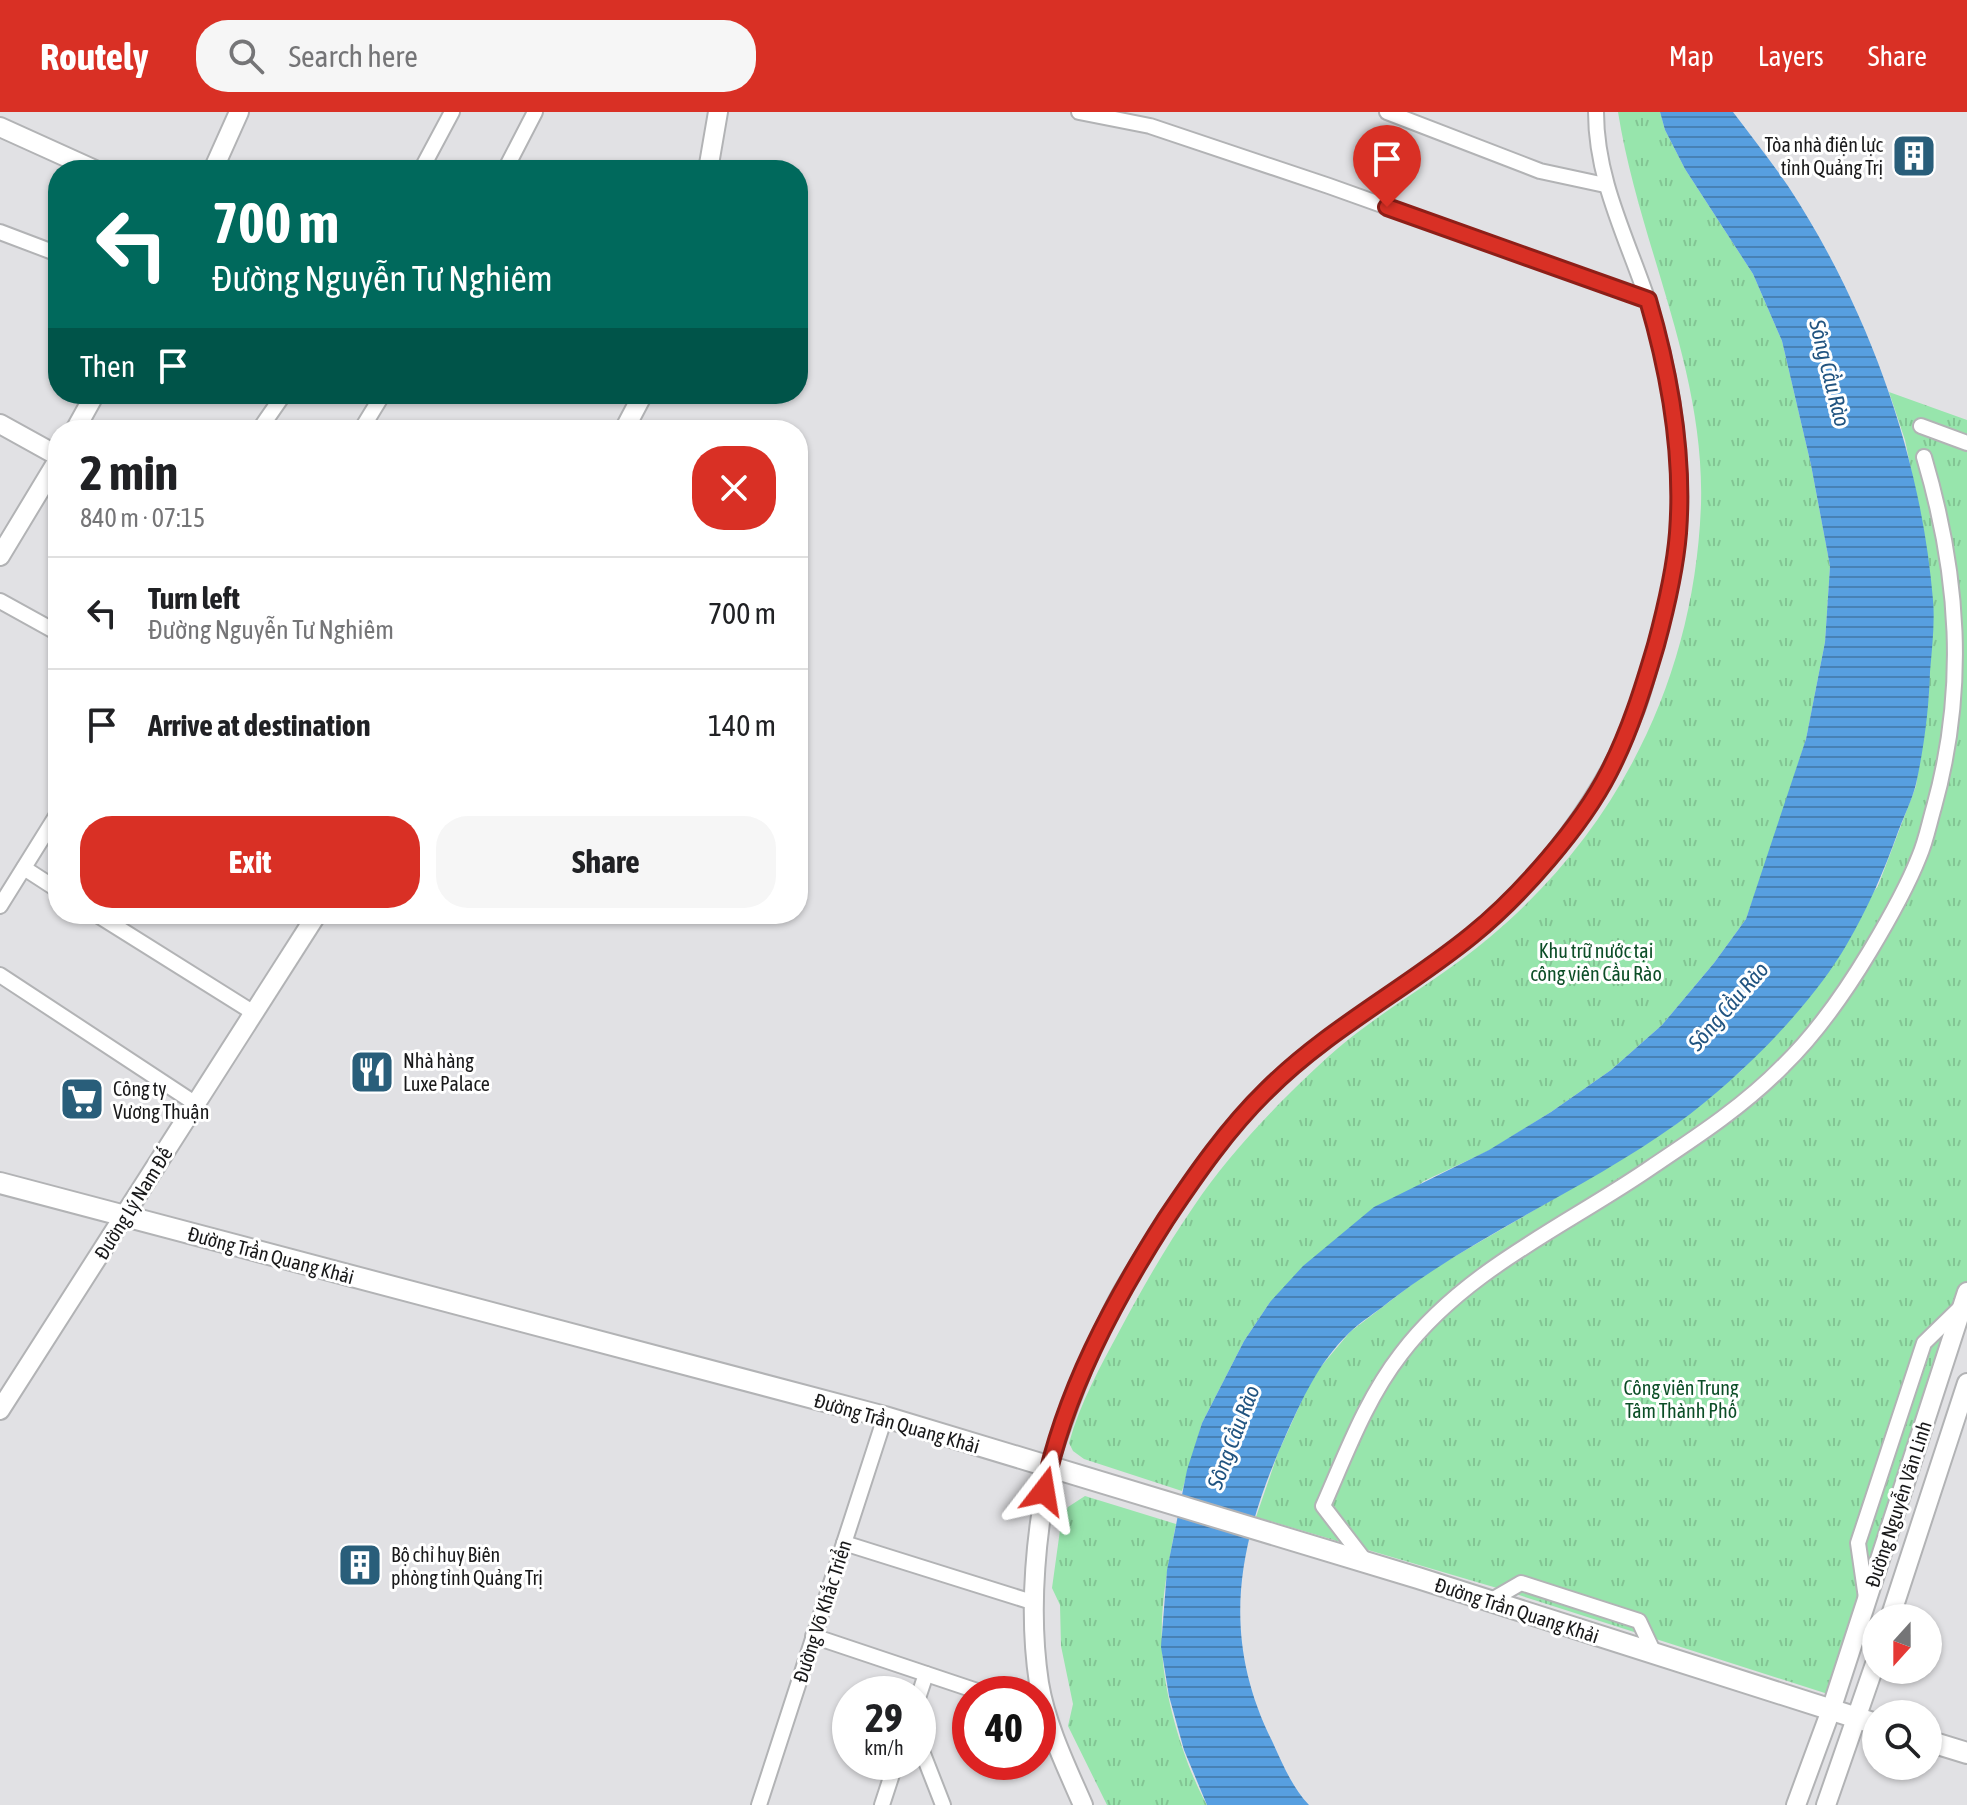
<!DOCTYPE html>
<meta charset="utf-8">
<style>
:root{--surface:#fff;--page:#f6f6f6;--text:#202124;--muted:#757577;--line:#e0e0e0;--accent:#d93025}
body{margin:0;font-family:"Asap Condensed",sans-serif;background:var(--page);color:var(--text);height:100vh;display:flex;flex-direction:column;font-size:30px;white-space:nowrap}
*{box-sizing:border-box;margin:0}
p{font-size:26px;color:var(--muted)}
.icon{flex:none;width:44px;height:44px;fill:none;stroke:currentColor;stroke-width:2;stroke-linecap:round;stroke-linejoin:round}
.map{position:relative;flex:1;overflow:hidden}
.side{position:absolute;left:48px;top:308px;width:760px;height:504px;display:flex;flex-direction:column;background:var(--surface);border-radius:32px;box-shadow:0 2px 6px #0004}
.side>*{flex:none}
.top-card{position:absolute;left:48px;top:48px;width:760px;height:244px;border-radius:32px;box-shadow:0 2px 6px #0004;background:#00695c;color:#fff;overflow:hidden}
.needle{width:52px;rotate:201deg}
.buttons{position:absolute;left:1862px;top:1492px;display:grid;gap:16px}
.buttons a{display:grid;place-items:center;width:80px;height:80px;border-radius:50%;background:var(--surface);box-shadow:0 2px 6px #0004;font-size:40px}
.speed{position:absolute;left:832px;top:1564px;display:flex;gap:16px;font-size:40px;font-weight:700;text-align:center}
.speed>*{display:grid;place-content:center;width:104px;height:104px;border-radius:50%;background:var(--surface);box-shadow:0 2px 6px #0004;line-height:1}
.speed small{font-size:20px;font-weight:400}
.speed .limit{border:12px solid #d22;background:#fff;color:#111}
.pin{position:absolute;display:grid;place-items:center;width:68px;height:68px;color:#fff;margin:-82px -34px;border-radius:50% 50% 50% 0;rotate:-45deg;box-shadow:0 0 8px #0007}
.pin .icon{rotate:45deg}
.me{position:absolute;width:88px;margin:-44px;rotate:14deg;stroke-linejoin:round;filter:drop-shadow(0 0 6px #0008)}
.turn{display:flex;align-items:center;gap:28px;height:168px;padding:0 32px;font-size:36px}
.turn .icon{width:104px;height:104px;stroke-width:2.5}
.turn b{display:block;font-size:56px;line-height:68px}
.then{display:flex;align-items:center;height:76px;padding:0 32px;background:#0003;gap:16px;font-size:30px}
.round{display:grid;place-items:center;flex:none;width:84px;height:84px;border-radius:32px;background:var(--page)}
.headline{display:flex;align-items:center;justify-content:space-between;height:136px;padding:0 32px}
h1{font-size:48px;font-weight:700;line-height:60px}
.action{display:flex;gap:16px;margin-top:auto;padding:16px 32px}
.action a{flex:1;height:92px;border-radius:32px;background:var(--accent);color:#fff;font-size:32px;font-weight:700;line-height:92px;text-align:center}
.action a+a{background:var(--page);color:var(--text)}
ul{padding:0;list-style:none}
li{display:flex;align-items:center;gap:24px;height:112px;padding:0 32px;border-top:2px solid var(--line)}
li div{flex:1}
li b{display:block;font-size:30px}
li em{font-style:normal}
header{display:flex;align-items:center;gap:48px;box-sizing:border-box;height:112px;padding:0 40px;background:var(--accent);color:#fff}
header strong{font-size:38px}
nav{display:flex;gap:44px;margin-inline-start:auto;font-size:28px}
.search{width:560px;height:72px;background:var(--page);display:flex;align-items:center;gap:20px;box-sizing:border-box;padding:0 28px;border-radius:32px;color:var(--muted);font-size:30px}
.map>svg:first-child{display:block}
.park{fill:url(#park-tufts)}
.water{fill:url(#water-rules)}
.lines{fill:none;stroke-linecap:round;stroke-linejoin:round}
.minor-casing{stroke:#b2b3b5;stroke-width:18}
.tertiary-casing{stroke:#b2b3b5;stroke-width:22}
.secondary-casing{stroke:#b2b3b5;stroke-width:24}
.minor{stroke:#fff;stroke-width:14}
.tertiary{stroke:#fff;stroke-width:18}
.secondary{stroke:#fff;stroke-width:20}
.route-casing{stroke:#8d1f18;stroke-width:20}
.route{stroke:#d93025;stroke-width:14}
.labels{text-anchor:middle;dominant-baseline:central;stroke-width:6;stroke-linejoin:round;paint-order:stroke}
.poi-label{font-size:20px;fill:#19191a;stroke:#fff;text-anchor:start}
.park-label{font-size:20px;fill:#0c4e27;stroke:#fff}
.street-label{font-size:20px;fill:#19191a;stroke:#fff}
.water-label{font-size:22px;font-style:italic;fill:#215480;stroke:#fff}
</style>
<header>
<strong>Routely</strong>
<div class="search"><svg class="icon" aria-label="search" viewBox="0 0 24 24"><circle cx="10" cy="10" r="6"/><path d="M15 15l6 6"/></svg>Search here</div>
<nav><a>Map</a><a>Layers</a><a>Share</a></nav>
</header>
<div class="map">
<svg width="1967" height="1693" viewBox="0 0 1967 1693">
<defs>
<pattern id="park-tufts" width="24" height="20" patternUnits="userSpaceOnUse" patternTransform="scale(2)"><rect width="24" height="20" fill="#97e5ac"/><path d="M3 7l-1-3M5 7V3M7 7l1-3M15 17l-1-3M17 17v-4M19 17l1-3" fill="none" stroke="#82c493"/></pattern>
<pattern id="water-rules" width="6" height="5" patternUnits="userSpaceOnUse" patternTransform="scale(2)"><rect width="6" height="5" fill="#579fe0"/><path d="M0 2.5h6" fill="none" stroke="#4781b5"/></pattern>
</defs>
<rect width="100%" height="100%" fill="#e1e1e4"/>
<g class="park">
<path d="M1618 0H1660L1665 18 1685 57 1753 162 1782 229 1811 353 1830 454 1825 530 1806 627 1775 725 1746 807 1714 851 1662 913 1611 958 1551 1000 1490 1038 1424 1069 1270 1190 1244 1229 1202 1311 1182 1379 1084 1347 1073 1339 1069 1331C1080 1291 1101 1253 1121 1216 1143 1175 1167 1133 1194 1094 1229 1041 1289 979 1337 937 1385 896 1442 866 1490 825 1621 715 1695 562 1701 392 1705 255 1639 132 1618 0Z"/>
<path d="M1889 280 1967 308V1176L1831 1583 1497 1476 1256 1405 1278 1341 1313 1264 1350 1220 1428 1160 1610 1054 1679 1010 1742 958 1878 774 1916 674 1929 581 1921 407 1905 328Z"/>
<path d="M1085 1384 1176 1412C1168 1452 1160 1493 1162 1534 1163 1582 1184 1652 1207 1693H1107L1068 1614 1073 1592 1061 1534 1060 1493 1052 1476 1061 1411 1068 1395Z"/>
</g>
<path class="water" d="M1660 0H1733C1751 24 1771 49 1788 74 1868 196 1921 343 1933 488 1935 511 1932 536 1930 560 1929 596 1924 636 1916 672 1912 688 1904 704 1898 720 1884 759 1868 796 1847 832 1810 896 1738 967 1678 1011 1586 1077 1480 1120 1390 1189 1377 1200 1361 1209 1349 1221 1318 1251 1303 1286 1285 1325 1238 1431 1219 1523 1273 1631 1283 1653 1292 1675 1309 1693H1207L1184 1638 1169 1584 1161 1535 1167 1458 1187 1358 1202 1311 1244 1229 1270 1190 1303 1154 1374 1095 1489 1038 1551 1000 1611 958 1662 913 1714 851 1746 807 1806 627 1825 530 1830 454 1811 353 1782 229 1753 162 1685 57 1665 18Z"/>
<g class="lines">
<g class="minor-casing">
<g id="minor">
<path d="M1079 0 1150 14 1329 74 1648 188"/>
<path d="M1387 0 1540 59 1605 73"/>
<path d="M421 58 452 0"/>
<path d="M505 58 535 0"/>
<path d="M0 120 58 142"/>
<path d="M1921 314 1967 331"/>
<path d="M259 318 284 282"/>
<path d="M361 318 383 282"/>
<path d="M0 489 58 521"/>
<path d="M24 756 58 778"/>
<path d="M0 794 58 701"/>
<path d="M96 802 254 901"/>
<path d="M0 863 196 992"/>
<path d="M1049 1356C1068 1300 1087 1245 1114 1192 1131 1159 1153 1128 1173 1097 1201 1055 1231 1013 1267 977 1328 917 1406 877 1472 823 1541 767 1603 683 1636 600 1645 578 1650 554 1656 531 1666 495 1676 458 1678 421 1684 344 1672 265 1649 192 1628 128 1596 69 1596 0"/>
<path d="M844 1431 1032 1490"/>
<path d="M1366 1450 1323 1394C1346 1342 1366 1287 1401 1242 1465 1157 1568 1113 1653 1054 1698 1024 1745 993 1783 954 1817 921 1846 879 1870 839 1888 809 1906 778 1919 745 1926 729 1929 712 1934 695 1967 576 1959 463 1924 345"/>
<path d="M1866 1486 1858 1431 1924 1231 1962 1194"/>
<path d="M1490 1489 1521 1471 1639 1509 1654 1541"/>
<path d="M813 1524 986 1582"/>
<path d="M918 1586 926 1562"/>
<path d="M918 1629 943 1693"/>
<path d="M759 1693 885 1305"/>
<path d="M882 1693 896 1650"/>
</g>
</g>
<g class="tertiary-casing">
<g id="tertiary">
<path d="M0 15 95 58"/>
<path d="M213 58 239 0"/>
<path d="M708 58 718 0"/>
<path d="M0 312 58 344"/>
<path d="M75 318 95 282"/>
<path d="M624 318 643 282"/>
<path d="M0 444 58 348"/>
<path d="M0 1298 317 802"/>
<path d="M1049 1356C1035 1427 1028 1499 1039 1571 1046 1613 1066 1654 1083 1693"/>
<path d="M1890 1506 1967 1271"/>
<path d="M1796 1693 1831 1598 1967 1180"/>
<path d="M1826 1693 1876 1549"/>
</g>
</g>
<g class="secondary-casing">
<g id="secondary">
<path d="M0 1071 885 1305 1418 1466 1876 1612"/>
<path d="M1928 1629 1967 1641"/>
</g>
</g>
<use href="#minor" class="minor"/>
<use href="#tertiary" class="tertiary"/>
<use href="#secondary" class="secondary"/>
</g>
<g class="lines">
<g class="route-casing">
<path id="route" d="M1044 1379C1064 1281 1113 1190 1166 1107 1196 1062 1228 1016 1267 978 1328 917 1406 877 1472 823 1520 784 1581 715 1609 660 1630 619 1643 577 1656 533 1666 496 1675 459 1678 421 1684 342 1670 263 1648 188L1387 95"/>
</g>
<use href="#route" class="route"/>
</g>
<defs>
<g id="building-square" transform="scale(2.3)"><rect x="-9" y="-9" width="18" height="18" rx="4" fill="#295e7a" stroke="#fff"/><path d="M-4-6H4V6H1V3H-1V6H-4ZM-2.5-4.3h1.7v1.8h-1.7ZM.8-4.3h1.7v1.8H.8ZM-2.5-1h1.7V.8h-1.7ZM.8-1h1.7V.8H.8Z" fill="#fff"/></g>
<g id="restaurant-square" transform="scale(2.3)"><rect x="-9" y="-9" width="18" height="18" rx="4" fill="#295e7a" stroke="#fff"/><path d="M-5-6h1v4h1v-4h1v4h1v-4h1v5L-1.5 .5V6h-2V.5L-5-1ZM5-6V6H3V1.5H1.5Q1.5-4 5-6Z" fill="#fff"/></g>
<g id="supermarket-square" transform="scale(2.3)"><rect x="-9" y="-9" width="18" height="18" rx="4" fill="#295e7a" stroke="#fff"/><path d="M-6-5.5h2.5l.6 2H6L4.5 2H-2.5L-4.4-4H-6ZM-1.5 3.2a1.3 1.3 0 1 0 .1 0ZM3 3.2a1.3 1.3 0 1 0 .1 0Z" fill="#fff"/></g>
</defs>
<g fill-rule="evenodd">
<use href="#building-square" x="1914" y="44"/>
<use href="#restaurant-square" x="372" y="960"/>
<use href="#supermarket-square" x="82" y="987"/>
<use href="#building-square" x="360" y="1453"/>
</g>
<g class="labels">
<g class="poi-label">
<text x="1883" y="32" text-anchor="end">Tòa nhà điện lực<tspan x="1883" dy="23">tỉnh Quảng Trị</tspan></text>
<text x="403" y="948">Nhà hàng<tspan x="403" dy="23">Luxe Palace</tspan></text>
<text x="113" y="976">Công ty<tspan x="113" dy="23">Vương Thuận</tspan></text>
<text x="391" y="1442">Bộ chỉ huy Biên<tspan x="391" dy="23">phòng tỉnh Quảng Trị</tspan></text>
</g>
<g class="park-label">
<text x="1596" y="838">Khu trữ nước tại<tspan x="1596" dy="23">công viên Cầu Rào</tspan></text>
<text x="1681" y="1275">Công viên Trung<tspan x="1681" dy="23">Tâm Thành Phố</tspan></text>
</g>
<g class="street-label">
<text transform="translate(133 1091) rotate(-58)">Đường Lý Nam Đế</text>
<text transform="translate(271 1143) rotate(15)">Đường Trần Quang Khải</text>
<text transform="translate(897 1311) rotate(16)">Đường Trần Quang Khải</text>
<text transform="translate(1898 1392) rotate(-72)">Đường Nguyễn Văn Linh</text>
<text transform="translate(1517 1498) rotate(18)">Đường Trần Quang Khải</text>
<text transform="translate(822 1499) rotate(-72)">Đường Võ Khắc Triển</text>
</g>
<g class="water-label">
<text transform="translate(1830 261) rotate(76)">Sông Cầu Rào</text>
<text transform="translate(1728 894) rotate(-49)">Sông Cầu Rào</text>
<text transform="translate(1233 1325) rotate(-69)">Sông Cầu Rào</text>
</g>
</g>
</svg>
<div class="buttons">
<a><svg class="needle" viewBox="-14 -14 28 28"><path d="M0-13l5 13h-10z" fill="#e53935"/><path d="M0 13l5-13h-10z" fill="#757577"/></svg></a>
<a><svg class="icon" aria-label="search" viewBox="0 0 24 24"><circle cx="10" cy="10" r="6"/><path d="M15 15l6 6"/></svg></a>
</div>
<div class="speed"><div>29<small>km/h</small></div><div class="limit">40</div></div>
<div class="pin" style="left:1387px;top:95px;background:#d93025"><svg class="icon" aria-label="arrive" viewBox="0 0 24 24"><path d="M6 21V4h12l-3 4 3 4H6"/></svg></div>
<svg class="me" style="left:1044px;top:1379px" viewBox="-20 -20 40 40"><path d="M0-17L14 15 0 8-14 15z" fill="#d93025" stroke="#fff" stroke-width="4"/></svg>
<div class="top-card">
<div class="turn"><svg class="icon" aria-label="left" viewBox="0 0 24 24"><path d="M17 20v-9H6M10 6l-5 5 5 5"/></svg><div><b>700 m</b>Đường Nguyễn Tư Nghiêm</div></div>
<div class="then">Then<svg class="icon" aria-label="arrive" viewBox="0 0 24 24"><path d="M6 21V4h12l-3 4 3 4H6"/></svg></div>
</div>
<section class="side">
<div class="headline"><div><h1>2 min</h1><p>840 m · 07:15</p></div><a class="round" style="background:#d93025;color:#fff"><svg class="icon" aria-label="close" viewBox="0 0 24 24"><path d="M6 6l12 12M18 6L6 18"/></svg></a></div>
<ul>
<li><svg class="icon" aria-label="left" viewBox="0 0 24 24"><path d="M17 20v-9H6M10 6l-5 5 5 5"/></svg><div><b>Turn left</b><p>Đường Nguyễn Tư Nghiêm</p></div><em>700 m</em></li>
<li><svg class="icon" aria-label="arrive" viewBox="0 0 24 24"><path d="M6 21V4h12l-3 4 3 4H6"/></svg><div><b>Arrive at destination</b></div><em>140 m</em></li>
</ul>
<div class="action"><a>Exit</a><a>Share</a></div>
</section>
</div>
